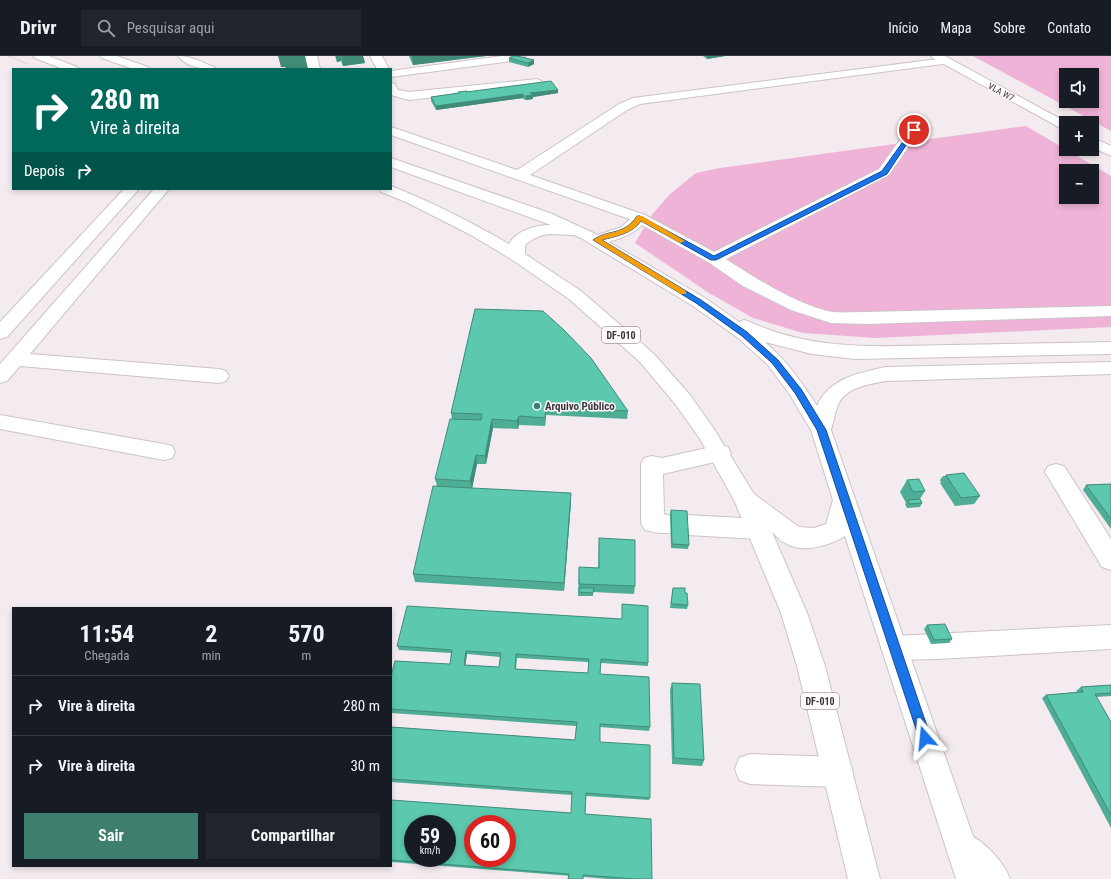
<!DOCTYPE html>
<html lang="pt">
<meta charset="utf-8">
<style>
:root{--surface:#171b24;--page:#20242c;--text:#f1f3f6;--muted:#9ea1a6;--line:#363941;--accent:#3d7e6d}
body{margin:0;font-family:"Roboto Condensed",sans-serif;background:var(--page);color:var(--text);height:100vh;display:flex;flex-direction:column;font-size:15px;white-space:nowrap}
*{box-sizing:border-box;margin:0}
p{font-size:13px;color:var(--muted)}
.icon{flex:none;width:22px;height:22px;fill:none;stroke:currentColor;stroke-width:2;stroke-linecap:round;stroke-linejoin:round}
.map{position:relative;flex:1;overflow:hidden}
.drawer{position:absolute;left:12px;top:551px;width:380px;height:260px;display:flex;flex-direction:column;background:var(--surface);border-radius:0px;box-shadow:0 2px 6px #0003}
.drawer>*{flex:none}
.hud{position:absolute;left:12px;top:12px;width:380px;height:122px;border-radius:0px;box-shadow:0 2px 6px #0003;background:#00695c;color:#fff;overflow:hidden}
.fabs{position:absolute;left:1059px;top:12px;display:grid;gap:8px}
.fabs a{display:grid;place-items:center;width:40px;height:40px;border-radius:0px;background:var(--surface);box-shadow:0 2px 6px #0003;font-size:20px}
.speed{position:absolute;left:404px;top:759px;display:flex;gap:8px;font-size:20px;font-weight:700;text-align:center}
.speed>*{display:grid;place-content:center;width:52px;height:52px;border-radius:50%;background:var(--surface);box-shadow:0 2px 6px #0003;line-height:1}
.speed small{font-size:10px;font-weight:400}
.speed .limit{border:6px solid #d22;background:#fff;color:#111}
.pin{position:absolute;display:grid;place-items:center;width:34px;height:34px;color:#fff;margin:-17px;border:2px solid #fff;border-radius:50%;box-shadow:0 1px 4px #0007}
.me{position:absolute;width:44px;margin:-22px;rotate:342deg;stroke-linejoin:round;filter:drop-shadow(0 0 3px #0008)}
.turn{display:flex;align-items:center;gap:14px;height:84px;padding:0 12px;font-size:18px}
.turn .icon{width:52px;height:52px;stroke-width:2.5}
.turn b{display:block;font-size:28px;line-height:34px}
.then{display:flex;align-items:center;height:38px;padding:0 12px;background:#0003;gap:8px;font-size:15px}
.eta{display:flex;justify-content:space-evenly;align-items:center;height:68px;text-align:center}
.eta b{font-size:24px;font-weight:700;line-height:28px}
.action{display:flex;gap:8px;margin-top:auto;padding:8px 12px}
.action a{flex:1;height:46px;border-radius:0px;background:var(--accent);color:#fff;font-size:16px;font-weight:700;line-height:46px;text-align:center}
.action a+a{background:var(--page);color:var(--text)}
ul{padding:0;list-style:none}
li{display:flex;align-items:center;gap:12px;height:60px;padding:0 12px;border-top:1px solid var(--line)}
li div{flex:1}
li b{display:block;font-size:15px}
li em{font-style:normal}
header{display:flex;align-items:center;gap:24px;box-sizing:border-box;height:56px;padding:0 20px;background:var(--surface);border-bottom:1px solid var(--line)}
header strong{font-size:19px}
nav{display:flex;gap:22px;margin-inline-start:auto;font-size:14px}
.search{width:280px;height:36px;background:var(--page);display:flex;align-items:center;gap:10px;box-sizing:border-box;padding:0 14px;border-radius:0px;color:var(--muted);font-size:15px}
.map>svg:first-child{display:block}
.green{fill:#efb3d7;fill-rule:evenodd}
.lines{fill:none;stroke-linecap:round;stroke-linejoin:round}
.minor-casing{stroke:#ccc3c8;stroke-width:2}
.major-casing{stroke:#ccc3c8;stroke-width:2}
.path{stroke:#a7a0a4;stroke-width:1.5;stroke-dasharray:0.5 1.5;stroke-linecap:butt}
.minor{fill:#fff;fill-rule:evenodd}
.major{fill:#fff;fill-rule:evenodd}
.wall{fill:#4fac95;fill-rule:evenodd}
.shaded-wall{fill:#408c79}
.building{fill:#5cc8ad;stroke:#408c79;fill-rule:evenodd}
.route{fill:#1a73e8;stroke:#114b97}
.slow{fill:#f59e0b}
.poi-dot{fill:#3d7e6d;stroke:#fff9fd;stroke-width:1.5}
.labels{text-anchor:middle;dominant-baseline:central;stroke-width:3;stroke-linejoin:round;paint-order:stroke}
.far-street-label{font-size:9px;fill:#3b3739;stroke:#fff9fd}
.shield{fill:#fff9fd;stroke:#767174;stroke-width:1}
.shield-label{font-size:10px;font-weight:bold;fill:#3b3739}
.poi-label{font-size:11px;font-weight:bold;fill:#3b3739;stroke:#fff9fd;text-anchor:start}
</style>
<header>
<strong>Drivr</strong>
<div class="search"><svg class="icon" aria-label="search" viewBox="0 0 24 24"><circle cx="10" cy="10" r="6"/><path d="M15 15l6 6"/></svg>Pesquisar aqui</div>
<nav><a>Início</a><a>Mapa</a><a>Sobre</a><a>Contato</a></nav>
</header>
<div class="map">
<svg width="1111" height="823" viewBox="0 0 1111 823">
<rect width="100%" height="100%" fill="#f4ebf0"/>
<g class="green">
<path d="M973 0H1111V75ZM1066 19H1092V45H1066Z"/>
<path d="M1026 70 1111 120V271L876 282 803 277 753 262 709 237 635 187 651 160 670 138 696 117 720 112ZM1066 115H1092V141H1066Z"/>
</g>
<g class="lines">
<g class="minor-casing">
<g id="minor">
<path d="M178 0C192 0 201 6 214 11L216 13C202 13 188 12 178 0Z"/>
<path d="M305 0H317L320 13H308Z"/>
<path d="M370 0H382L389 13H377Z"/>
<path d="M502 0 526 1 520 4 391 21V15Z"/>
<path d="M946 2 950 3 952 5 950 7 640 48 627 54 530 119 645 159 714 196 879 113 909 71H919L920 74 889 119 726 203C753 221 801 251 833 256 844 257 856 256 867 256L1111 250V260L867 268 831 267 791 254 743 230 708 206 635 165 391 79V71L517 114 619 48 633 42Z"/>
<path d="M537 23 541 25 543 27 541 29 409 44 391 39V27L395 28 398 34 409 36Z"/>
<path d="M124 133H139L7 281 0 283V266Z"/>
<path d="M154 133H169L30 298 219 313 226 315 229 320 226 325 219 327 20 310 7 325 0 327V308Z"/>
<path d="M0 359 164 388 172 390 175 396 172 402 164 404 0 373Z"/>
<path d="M720 389 728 391 731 397 728 403 663 418 664 458 679 462 687 459 759 463 767 466 771 473 767 480 759 483 687 479 678 475C667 479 656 477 645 474L641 467V408L644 402 652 400 662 402Z"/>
<path d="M1056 408 1064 410 1111 483V514L1102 511 1045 416 1048 410Z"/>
<path d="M1111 569V593L938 603 894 604 885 601 881 592 885 583 894 580Z"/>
<path d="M750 698 838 701 849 705 853 716 849 727 838 731 750 728 739 724 735 713 739 702Z"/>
<path d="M964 776C983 784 1003 804 1010 823H971L953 803 948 792 953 781Z"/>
</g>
</g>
<g class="major-casing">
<g id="major">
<path d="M33 0H49L77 11 79 13H63L35 2Z"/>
<path d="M100 0H117L148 11 150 13H133L102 2Z"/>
<path d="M931 0H945L1068 67H1066V75L933 2Z"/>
<path d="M1092 81 1111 90V100L1092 91Z"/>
<path d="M391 102 550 157 598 179 621 171 635 159 640 157 645 159 648 162C638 176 625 181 609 186L705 242 739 266 744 264 750 266C816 296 880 290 950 289 1004 288 1057 287 1111 286V298L855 303 812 298 765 286C786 304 802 326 817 350 829 322 859 317 886 311L1111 306V318L886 325C870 328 847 331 839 347 835 355 834 365 831 374L988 823H956L845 480C829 490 804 497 787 488 781 486 776 480 772 476L807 557 825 610 880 823H848L797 610 781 557 734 444 700 383 676 349 640 306 569 243 511 203 471 179 406 146 381 136 379 133H391V130C432 146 471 166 509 188 517 174 536 169 551 169L391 111ZM549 178 574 179 581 182 693 250 738 282 768 309 790 339 811 374 833 444 826 468 814 472 799 471 754 438 714 373 690 339 654 298 581 235 525 198V189C532 183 540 179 549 178Z"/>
</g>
</g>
<g class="path">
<path d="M8 0 28 8"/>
<path d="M1075 61 1085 67"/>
</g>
<use href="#minor" class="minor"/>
<use href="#major" class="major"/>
</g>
<g class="wall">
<path d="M335 0H363L365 7 343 10 341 5 337 6Z"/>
<path d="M409 0H486L413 9Z"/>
<path d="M703 0H725L707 3Z"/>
<path d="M509 2 534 8 528 11 509 6Z"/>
<path d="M558 34V37L533 41V43L526 44 523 43V42L436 54 431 45V41L458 37V36Z"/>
<path d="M475 253 628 355 627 363 546 359 545 370 519 369 518 373 493 372 486 408H477L472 432 571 446 564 535 415 526 413 518 437 430 435 423 452 363 451 357Z"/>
<path d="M946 419 980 440 974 448 955 450 940 427 941 426 940 424 943 420H945Z"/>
<path d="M907 424 925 435 920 443 922 447 920 451 907 452 905 448 906 447 900 436Z"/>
<path d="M1111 428V473L1083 434 1086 429Z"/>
<path d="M671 454 689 489 688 493 671 492 670 458Z"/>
<path d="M599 482 635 530 634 538 593 536V540H578L579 511 598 512Z"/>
<path d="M673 532 685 537 688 549 687 553 670 552Z"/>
<path d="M622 548 648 607V610L601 607 600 618 650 671 649 675 600 671V686L650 742 649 744 586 740 585 758 652 823H609L391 806V744L571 757 572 739 391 726V671L575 684 576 670 391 657V620L450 608 451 597 399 594 397 590 622 563ZM467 598 500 601 499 611 465 609ZM517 602 588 606V617L516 613Z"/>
<path d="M927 569 952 583 949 587 931 588 924 573Z"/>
<path d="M672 627 704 704 702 710 672 708 670 634Z"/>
<path d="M1111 629V640L1096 641 1111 666V772L1042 642 1046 639 1077 636 1076 635 1081 631Z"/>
</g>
<g class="shaded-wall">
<path d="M278 0H305L308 13H286L285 11H281Z"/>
<path d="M336 0H340L341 5 337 6Z"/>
<path d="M341 0H363L365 7 343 10Z"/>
<path d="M412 0H486L413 9Z"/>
<path d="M707 0H725L707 3Z"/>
<path d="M534 4V8L528 11V7Z"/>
<path d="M558 34V37L533 41V43L526 44V40L530 37Z"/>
<path d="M523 38V42L436 54V50Z"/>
<path d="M546 351V359L545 370V362Z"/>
<path d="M519 360V369L518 373 517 365Z"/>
<path d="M492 363 493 372 486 408 485 400Z"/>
<path d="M476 399 477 408 472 433 470 425Z"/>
<path d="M571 437V446L564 535V527Z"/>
<path d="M466 595 467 598 465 612 464 609Z"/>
</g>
<g class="building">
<path d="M513 0H517L534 4 528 7 509 2Z"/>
<path d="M551 25 558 34 530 37 533 39 526 40H523V38L436 50 431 41 459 37 458 36 467 35 466 36Z"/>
<path d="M475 253 543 255 564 274 591 302 628 355 546 351 545 362 519 360 517 365 492 363 485 400 476 399 470 425 435 423 450 363 481 364 482 358 451 357Z"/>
<path d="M964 417 980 440 961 442 946 419Z"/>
<path d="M919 423 925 435 913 436 907 424Z"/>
<path d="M1111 428V463L1086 429Z"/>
<path d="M433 430 571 437 564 527 413 518Z"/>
<path d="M920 443 922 447 909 448 908 444Z"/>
<path d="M671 454 687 455 689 489 672 488Z"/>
<path d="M599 482 635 484V530L579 528V511L599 512Z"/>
<path d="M579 532H594L593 537 579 536Z"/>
<path d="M673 532H685V537H687L688 549 671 548Z"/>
<path d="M622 548 648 550V607L601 603 600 618 649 621 650 671 600 668V686L650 689V742L586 737 585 758 651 763 652 823H636L583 819V823H568L569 818 391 804V744L571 757 572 736 391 723V671L575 684 577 666 391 653V620L395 605 450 608 452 594 397 590 407 550 622 563ZM466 595 501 597 499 611 464 609ZM516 598 589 603 588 617 515 613ZM413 768H447V802H413ZM473 768H507V802H473Z"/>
<path d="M945 568 952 583 934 584 927 569Z"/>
<path d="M672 627 700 628 704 704 674 702Z"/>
<path d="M1111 629V637L1095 638 1111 666V759L1046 639 1083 636 1081 631Z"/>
</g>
<path class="route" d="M912 73 916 74 887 118 716 204H711L641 165C632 178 616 180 602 184L701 244 747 276 778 304 801 333 826 374 931 682 929 687 925 688 920 687 919 682 817 374 795 337 772 307 742 280 696 247 593 184C608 173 624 180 637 160H640L714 200 882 115Z"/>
<path class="slow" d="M637 160H642L685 185 680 187 641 165C632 178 616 180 602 184L686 235V238H681L593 184C608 173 624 180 637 160Z"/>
<circle class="poi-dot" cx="537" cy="350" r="4"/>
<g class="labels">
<g class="far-street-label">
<text transform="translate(1001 36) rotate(29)">VLA W7</text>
</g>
<g class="shield">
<rect x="602" y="271" width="38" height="16" rx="3"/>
<rect x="801" y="637" width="38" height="16" rx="3"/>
</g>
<g class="shield-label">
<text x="621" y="279">DF-010</text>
<text x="820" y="645">DF-010</text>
</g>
<g class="poi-label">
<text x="545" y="350">Arquivo Público</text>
</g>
</g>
</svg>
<div class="fabs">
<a><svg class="icon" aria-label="sound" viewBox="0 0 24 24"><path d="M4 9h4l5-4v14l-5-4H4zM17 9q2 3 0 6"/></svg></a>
<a>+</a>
<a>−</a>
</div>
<div class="speed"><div>59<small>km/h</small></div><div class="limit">60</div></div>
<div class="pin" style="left:914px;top:74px;background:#d93025"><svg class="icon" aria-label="arrive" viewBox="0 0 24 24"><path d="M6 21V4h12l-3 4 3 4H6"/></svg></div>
<svg class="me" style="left:925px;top:682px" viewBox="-20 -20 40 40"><path d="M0-17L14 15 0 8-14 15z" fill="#1a73e8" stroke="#fff" stroke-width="4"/></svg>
<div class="hud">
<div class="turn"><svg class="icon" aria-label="right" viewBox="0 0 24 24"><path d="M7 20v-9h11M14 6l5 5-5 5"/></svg><div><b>280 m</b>Vire à direita</div></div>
<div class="then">Depois<svg class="icon" aria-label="right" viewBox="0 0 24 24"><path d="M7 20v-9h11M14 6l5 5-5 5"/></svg></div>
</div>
<section class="drawer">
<div class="eta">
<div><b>11:54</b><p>Chegada</p></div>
<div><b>2</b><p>min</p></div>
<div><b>570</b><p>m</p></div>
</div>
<ul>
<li><svg class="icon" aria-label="right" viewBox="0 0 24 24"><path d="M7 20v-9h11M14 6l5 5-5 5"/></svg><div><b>Vire à direita</b></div><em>280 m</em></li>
<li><svg class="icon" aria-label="right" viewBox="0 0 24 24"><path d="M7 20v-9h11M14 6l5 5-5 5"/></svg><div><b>Vire à direita</b></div><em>30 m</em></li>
</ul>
<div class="action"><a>Sair</a><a>Compartilhar</a></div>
</section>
</div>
